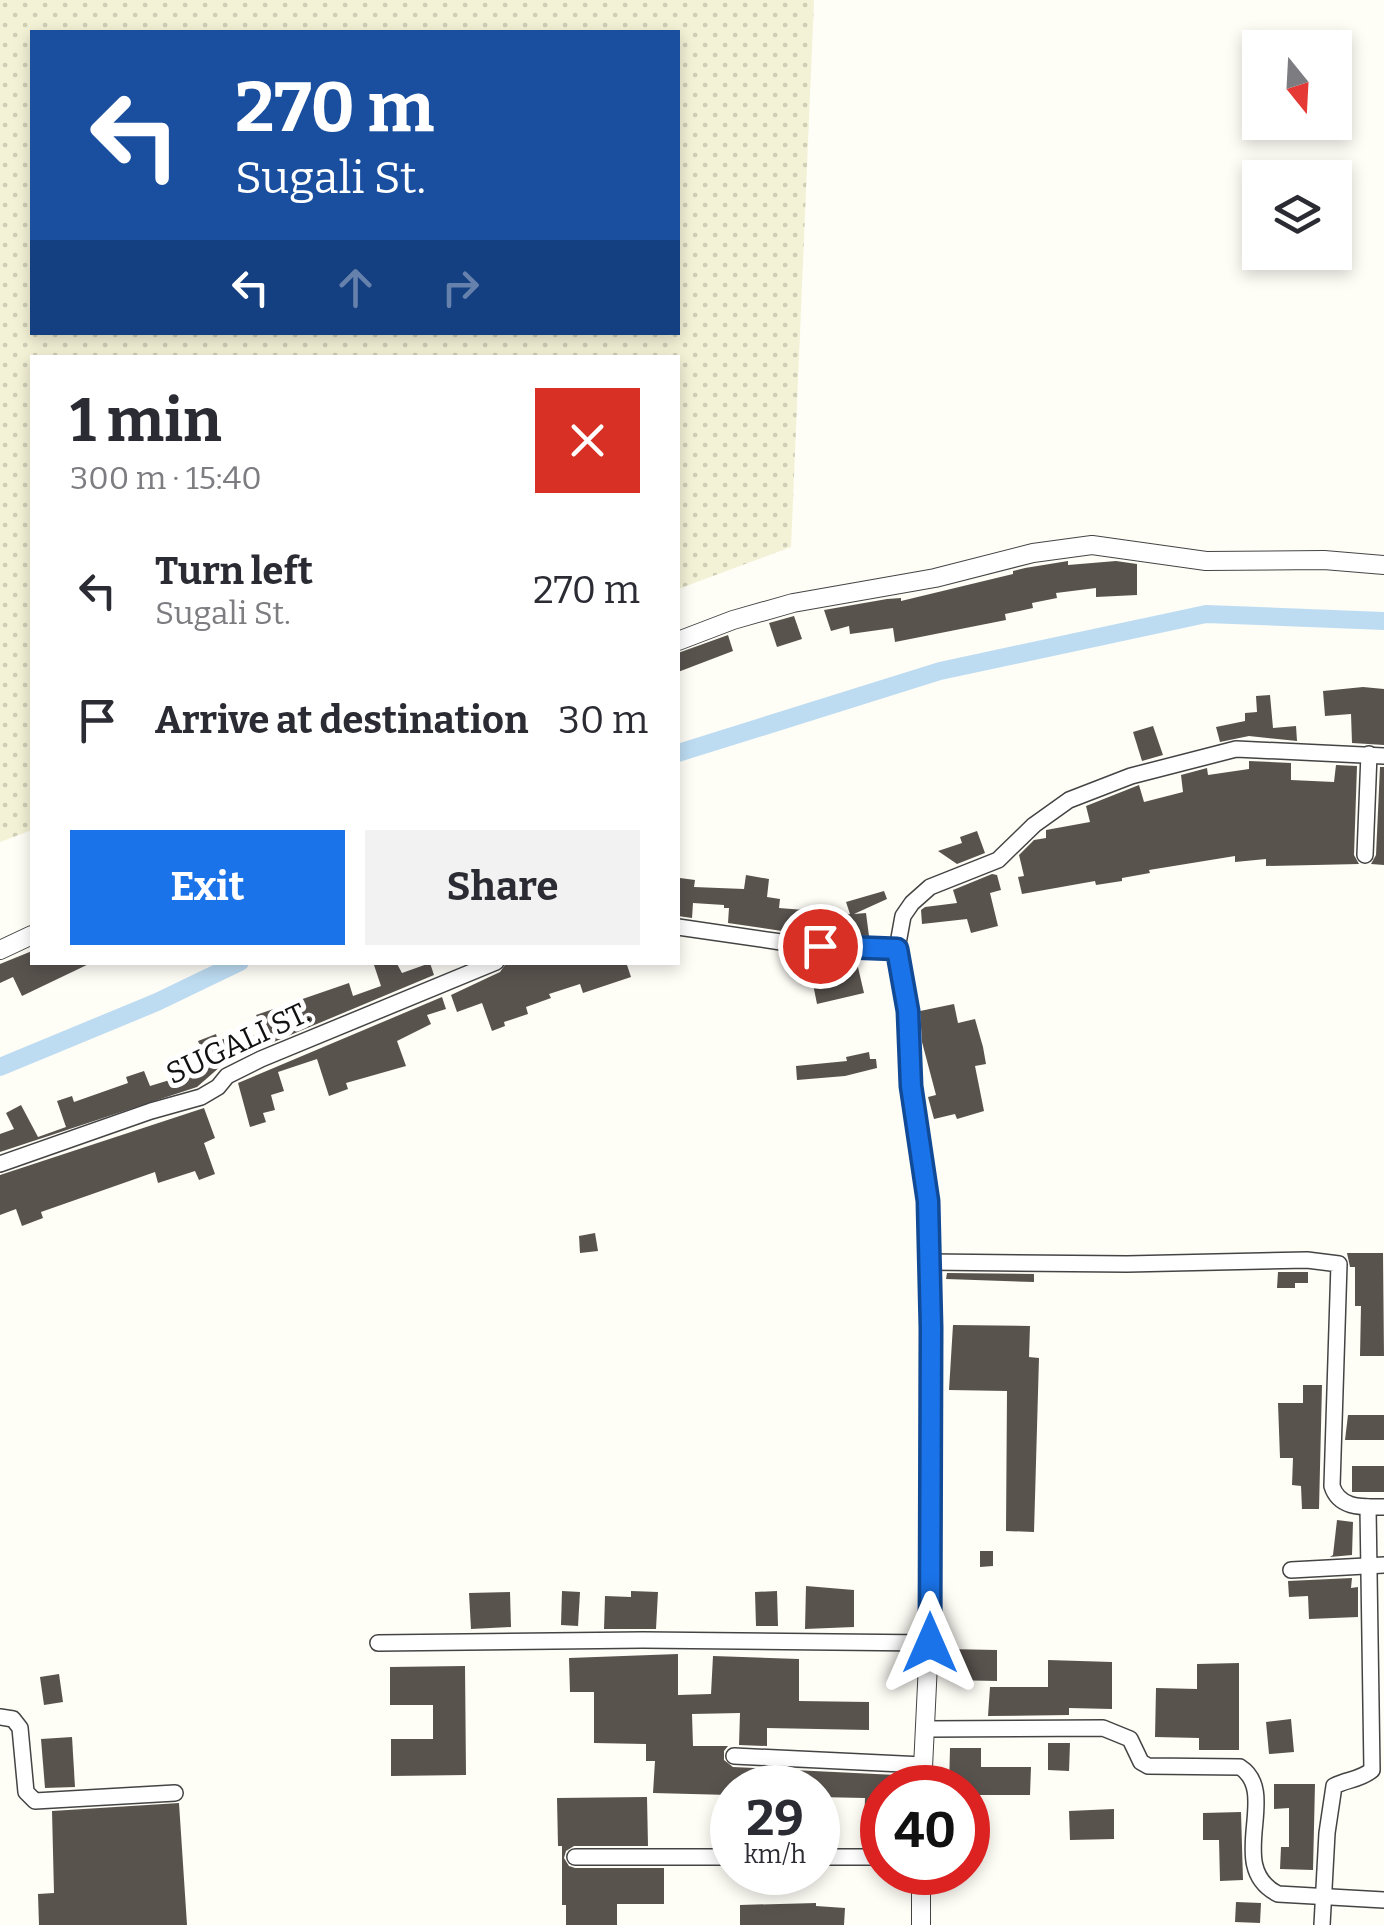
<!DOCTYPE html>
<meta charset="utf-8">
<style>
:root{--surface:#fff;--page:#f2f2f3;--text:#2b2b33;--muted:#7c7c81;--accent:#1a73e8}
body{margin:0;font-family:Bitter,serif;background:var(--page);color:var(--text);height:100vh;display:flex;flex-direction:column;font-size:38px;white-space:nowrap}
*{box-sizing:border-box;margin:0}
p{font-size:32px;color:var(--muted)}
.icon{flex:none;width:55px;height:55px;fill:none;stroke:currentColor;stroke-width:2;stroke-linecap:round;stroke-linejoin:round}
.map{position:relative;flex:1;overflow:hidden}
.sheet{position:absolute;left:30px;top:355px;width:650px;height:610px;display:flex;flex-direction:column;background:var(--surface);border-radius:0px;box-shadow:0 5px 15px #0003}
.sheet>*{flex:none}
.banner{position:absolute;left:30px;top:30px;width:650px;height:305px;border-radius:0px;box-shadow:0 5px 15px #0003;background:#1a4fa0;color:#fff;overflow:hidden}
.needle{width:65px;rotate:162deg}
.tools{position:absolute;left:1242px;top:30px;display:grid;gap:20px}
.tools a{display:grid;place-items:center;width:110px;height:110px;border-radius:0px;background:var(--surface);box-shadow:0 5px 15px #0003;font-size:50px}
.speed{position:absolute;left:710px;top:1765px;display:flex;gap:20px;font-size:50px;font-weight:700;text-align:center}
.speed>*{display:grid;place-content:center;width:130px;height:130px;border-radius:50%;background:var(--surface);box-shadow:0 5px 15px #0003;line-height:1}
.speed small{font-size:25px;font-weight:400}
.speed .limit{border:15px solid #d22;background:#fff;color:#111}
.pin{position:absolute;display:grid;place-items:center;width:85px;height:85px;color:#fff;margin:-42px;border:5px solid #fff;border-radius:50%;box-shadow:0 2px 10px #0007}
.me{position:absolute;width:110px;margin:-55px;rotate:0deg;stroke-linejoin:round;filter:drop-shadow(0 0 8px #0008)}
.turn{display:flex;align-items:center;gap:35px;height:210px;padding:0 40px;font-size:45px}
.turn .icon{width:130px;height:130px;stroke-width:2.5}
.turn b{display:block;font-size:70px;line-height:85px}
.lanes{display:flex;align-items:center;height:95px;padding:0 40px;background:#0003;justify-content:center;gap:50px;direction:ltr}
.lanes .off{opacity:.35}
.round{display:grid;place-items:center;flex:none;width:105px;height:105px;border-radius:0px;background:var(--page)}
.headline{display:flex;align-items:center;justify-content:space-between;height:170px;padding:0 40px}
h1{font-size:60px;font-weight:700;line-height:75px}
.cta{display:flex;gap:20px;margin-top:auto;padding:20px 40px}
.cta a{flex:1;height:115px;border-radius:0px;background:var(--accent);color:#fff;font-size:40px;font-weight:700;line-height:115px;text-align:center}
.cta a+a{background:var(--page);color:var(--text)}
ul{padding:0;list-style:none}
li{display:flex;align-items:center;gap:30px;height:130px;padding:0 40px}
li div{flex:1}
li b{display:block;font-size:38px}
li em{font-style:normal}
.map>svg:first-child{display:block}
.farmland{fill:url(#farmland-dots);fill-rule:evenodd}
.lines{fill:none;stroke-linecap:round;stroke-linejoin:round}
.canal{stroke:#bddcf2;stroke-width:18}
.building{fill:#59534e}
.minor-casing{stroke:#444;stroke-width:18}
.tertiary-casing{stroke:#444;stroke-width:20}
.minor{stroke:#fff;stroke-width:15}
.tertiary{stroke:#fff;stroke-width:18}
.route-casing{stroke:#114b97;stroke-width:25}
.route{stroke:#1a73e8;stroke-width:18}
.labels{text-anchor:middle;dominant-baseline:central;stroke-width:10;stroke-linejoin:round;paint-order:stroke}
.street-label{font-size:30px;fill:#111;stroke:#fff}
</style>
<div class="map">
<svg width="1384" height="1925" viewBox="0 0 1384 1925">
<defs>
<pattern id="farmland-dots" width="8" height="8" patternUnits="userSpaceOnUse" patternTransform="scale(2.5)"><rect width="8" height="8" fill="#f3f2d6"/><path d="M2 2h.1M6 6h.1" fill="none" stroke="#cfceb7" stroke-width="1.8" stroke-linecap="round"/></pattern>
</defs>
<rect width="100%" height="100%" fill="#fefdf6"/>
<path class="farmland" d="M0 0H814L791 547 678 589V358H32V830L0 842ZM32 32H678V332H32Z"/>
<g class="lines">
<g class="canal">
<path d="M678 753 940 671 1206 614 1384 621"/>
<path d="M0 1067 157 1002 240 962"/>
</g>
</g>
<g class="building">
<path d="M1068 561V565L1116 561 1137 564V595L1096 597V588L1056 593 1057 598 1032 603 1033 608 1005 614 1006 620 895 642 893 628 850 634 849 626 831 631 824 610 887 599 901 598V601L1013 574V571L1025 568Z"/>
<path d="M794 616 802 639 777 647 769 623Z"/>
<path d="M728 635 733 651 678 672V653Z"/>
<path d="M1363 687 1384 689V745L1352 743 1351 714 1325 716 1323 691Z"/>
<path d="M1270 695 1273 728 1296 726 1297 741 1249 736 1220 742 1216 727 1245 721V713L1257 712 1256 696Z"/>
<path d="M1153 726 1163 755 1142 761 1133 732Z"/>
<path d="M1249 761 1291 763V780L1334 782 1336 765 1357 766 1354 855 1359 864 1266 866V859L1235 862V856L1149 870 1150 873 1122 878V881L1096 885 1095 881 1022 894 1018 877 1024 876 1019 855 1034 840 1046 838V830L1090 822 1086 806 1139 785 1144 802 1183 792 1181 775 1207 768 1208 775 1249 769Z"/>
<path d="M1380 767H1384V865L1371 864 1376 855Z"/>
<path d="M977 831 985 853 957 864 938 851 962 843 960 837Z"/>
<path d="M992 874 997 875 1001 890 990 893 998 926 971 933 967 919 922 924 921 910 925 907 957 903 953 890Z"/>
<path d="M746 875 769 879 767 897 780 899 779 908 817 911 816 915 844 911 845 915 850 914 846 902 884 891 887 899 854 914 866 913 869 936 821 933V930L782 931 728 923 729 908H724V905L693 903 692 918 678 916 680 878 695 880 694 887 744 889Z"/>
<path d="M32 951V962H93L22 996 13 977 0 983V964Z"/>
<path d="M373 962H396L402 973 430 963 434 975 257 1049 221 1066 197 1087 0 1152V1134L14 1129 6 1113 21 1105 38 1137 66 1127 57 1101 72 1096 74 1102 128 1083 126 1077 144 1071 150 1086 209 1068 198 1041 216 1034 218 1041 231 1036 233 1042 265 1032 256 1015 349 983 353 996 381 986Z"/>
<path d="M507 962H626L631 977 583 993 580 984 549 994 551 998 526 1007 528 1014 504 1022 505 1026 492 1031 482 1003 457 1012 451 995 500 972Z"/>
<path d="M857 963 864 993 817 1004 811 974Z"/>
<path d="M442 997 446 1009 427 1015 431 1024 397 1041 406 1066 346 1083 348 1089 329 1096 317 1059 278 1072 284 1091 271 1095 275 1110 263 1113 266 1122 250 1127 238 1083Z"/>
<path d="M954 1004 958 1023 975 1019 983 1047 986 1064 975 1066 984 1111 957 1119 955 1114 934 1119 928 1097 936 1095 922 1042 920 1011Z"/>
<path d="M869 1052 870 1059H876L877 1068 845 1076 797 1080 796 1066 847 1061 846 1057Z"/>
<path d="M204 1108 215 1138 204 1143 215 1174 199 1180 195 1171 158 1183 155 1172 41 1212 43 1218 22 1226 16 1209 0 1215V1175Z"/>
<path d="M595 1233 598 1251 580 1253 579 1236Z"/>
<path d="M1347 1253H1383L1384 1356H1360L1361 1306H1355V1267H1350Z"/>
<path d="M1278 1272H1308V1283H1295V1288H1277Z"/>
<path d="M947 1273 1034 1274V1282L946 1279Z"/>
<path d="M953 1325 1030 1326 1029 1357 1039 1358 1034 1532 1006 1531 1007 1391 949 1390Z"/>
<path d="M1303 1385H1322L1319 1509H1302L1301 1486 1292 1485 1293 1458H1280L1278 1403H1303Z"/>
<path d="M1348 1415H1384V1440H1345Z"/>
<rect x="1352" y="1466" width="32" height="26"/>
<path d="M1337 1520 1353 1522 1352 1555 1330 1557 1333 1555Z"/>
<path d="M980 1551H993V1566L980 1567Z"/>
<path d="M1352 1578 1351 1588 1358 1587V1617L1309 1619 1308 1596 1289 1597 1288 1581Z"/>
<path d="M806 1586 854 1590V1627L805 1629Z"/>
<path d="M562 1591 580 1592 578 1626 561 1625Z"/>
<path d="M631 1591 658 1592 656 1629H604L605 1596 631 1597Z"/>
<path d="M777 1591 778 1626H756L755 1592Z"/>
<path d="M510 1592 511 1627 471 1629 469 1593Z"/>
<path d="M947 1649 997 1650V1681L947 1680Z"/>
<path d="M678 1654V1695L711 1694 713 1656 799 1659V1701L869 1702V1730L767 1728V1746L739 1745 740 1713 692 1714 693 1746H728L724 1751V1760L733 1767 896 1775 895 1788H882V1828H864L865 1798 818 1797V1788H730V1795L653 1793 655 1761H646V1744L594 1743V1692H570L569 1658Z"/>
<path d="M1048 1660 1112 1662V1709L1069 1708V1715L988 1716 990 1687H1048Z"/>
<path d="M1239 1663V1750H1199V1738L1155 1737 1156 1688 1197 1689V1664Z"/>
<path d="M465 1666 466 1775 391 1776V1739H433V1705H390V1667Z"/>
<path d="M59 1674 63 1702 44 1705 40 1677Z"/>
<path d="M1291 1719 1294 1752 1269 1754 1266 1722Z"/>
<path d="M72 1737 75 1787 45 1788 41 1739Z"/>
<path d="M1048 1743H1070L1069 1771 1048 1770Z"/>
<path d="M950 1748H981V1767H1031L1030 1795H968V1788H949Z"/>
<path d="M1274 1784H1315L1313 1870 1280 1869 1281 1847H1289V1808L1274 1809Z"/>
<path d="M647 1797 648 1846H574L566 1851 564 1858 569 1866 575 1868H664V1904H617V1925H566V1905H562V1846H558L557 1798Z"/>
<path d="M179 1803 187 1925H39L38 1894 54 1893 52 1811Z"/>
<path d="M1114 1809V1839L1070 1840 1069 1811Z"/>
<path d="M1241 1812 1243 1880 1220 1881 1219 1840H1203V1813Z"/>
<path d="M1236 1902 1261 1903 1260 1923 1235 1922Z"/>
<path d="M816 1903V1906L845 1908 844 1925H740V1905Z"/>
</g>
<g class="lines">
<g class="minor-casing">
<g id="minor">
<path d="M1365 855 1369 754"/>
<path d="M678 927 781 942 897 949 903 916 912 903 930 887 998 860 1034 825 1069 800 1131 776 1236 749 1384 756"/>
<path d="M0 1164 151 1111 201 1097 218 1087 227 1076 261 1059 496 962"/>
<path d="M929 1262 1127 1264 1307 1260 1339 1264 1332 1486C1339 1509 1363 1507 1384 1507"/>
<path d="M1291 1570 1384 1565"/>
<path d="M378 1643 643 1640 929 1643"/>
<path d="M0 1717 13 1719 20 1728 26 1792 35 1801 175 1793"/>
<path d="M928 1729 1103 1728 1130 1739 1141 1762 1148 1766 1240 1767C1281 1793 1224 1867 1278 1894L1384 1900"/>
<path d="M734 1756 923 1765"/>
<path d="M575 1857H732"/>
<path d="M818 1857H882"/>
<path d="M1322 1925 1327 1833 1334 1786C1348 1779 1360 1780 1372 1770L1368 1507"/>
</g>
</g>
<g class="tertiary-casing">
<g id="tertiary">
<path d="M678 641 733 620 793 603 935 578 1033 553 1092 545 1206 561 1324 560 1384 565"/>
<path d="M897 949 908 1011 911 1086 928 1201 931 1328 929 1643 922 1788"/>
<path d="M0 950 32 935"/>
<path d="M921 1872V1925"/>
</g>
</g>
<use href="#minor" class="minor"/>
<use href="#tertiary" class="tertiary"/>
</g>
<g class="lines">
<g class="route-casing">
<path id="route" d="M820 946 897 949 908 1011 911 1086 928 1201 931 1328 930 1643"/>
</g>
<use href="#route" class="route"/>
</g>
<g class="labels">
<g class="street-label">
<text transform="translate(238 1043) rotate(-25)">SUGALI ST.</text>
</g>
</g>
</svg>
<div class="tools">
<a><svg class="needle" viewBox="-14 -14 28 28"><path d="M0-13l5 13h-10z" fill="#e53935"/><path d="M0 13l5-13h-10z" fill="#7c7c81"/></svg></a>
<a><svg class="icon" aria-label="layers" viewBox="0 0 24 24"><path d="M12 4l9 5-9 5-9-5zM3 14l9 5 9-5"/></svg></a>
</div>
<div class="speed"><div>29<small>km/h</small></div><div class="limit">40</div></div>
<div class="pin" style="left:820px;top:946px;background:#d93025"><svg class="icon" aria-label="arrive" viewBox="0 0 24 24"><path d="M6 21V4h12l-3 4 3 4H6"/></svg></div>
<svg class="me" style="left:930px;top:1643px" viewBox="-20 -20 40 40"><path d="M0-17L14 15 0 8-14 15z" fill="#1a73e8" stroke="#fff" stroke-width="4"/></svg>
<div class="banner">
<div class="turn"><svg class="icon" aria-label="left" viewBox="0 0 24 24"><path d="M17 20v-9H6M10 6l-5 5 5 5"/></svg><div><b>270 m</b>Sugali St.</div></div>
<div class="lanes"><svg class="icon" aria-label="left" viewBox="0 0 24 24"><path d="M17 20v-9H6M10 6l-5 5 5 5"/></svg><svg class="icon off" aria-label="ahead" viewBox="0 0 24 24"><path d="M12 20V5M6 11l6-6 6 6"/></svg><svg class="icon off" aria-label="right" viewBox="0 0 24 24"><path d="M7 20v-9h11M14 6l5 5-5 5"/></svg></div>
</div>
<section class="sheet">
<div class="headline"><div><h1>1 min</h1><p>300 m · 15:40</p></div><a class="round" style="background:#d93025;color:#fff"><svg class="icon" aria-label="close" viewBox="0 0 24 24"><path d="M6 6l12 12M18 6L6 18"/></svg></a></div>
<ul>
<li><svg class="icon" aria-label="left" viewBox="0 0 24 24"><path d="M17 20v-9H6M10 6l-5 5 5 5"/></svg><div><b>Turn left</b><p>Sugali St.</p></div><em>270 m</em></li>
<li><svg class="icon" aria-label="arrive" viewBox="0 0 24 24"><path d="M6 21V4h12l-3 4 3 4H6"/></svg><div><b>Arrive at destination</b></div><em>30 m</em></li>
</ul>
<div class="cta"><a>Exit</a><a>Share</a></div>
</section>
</div>
